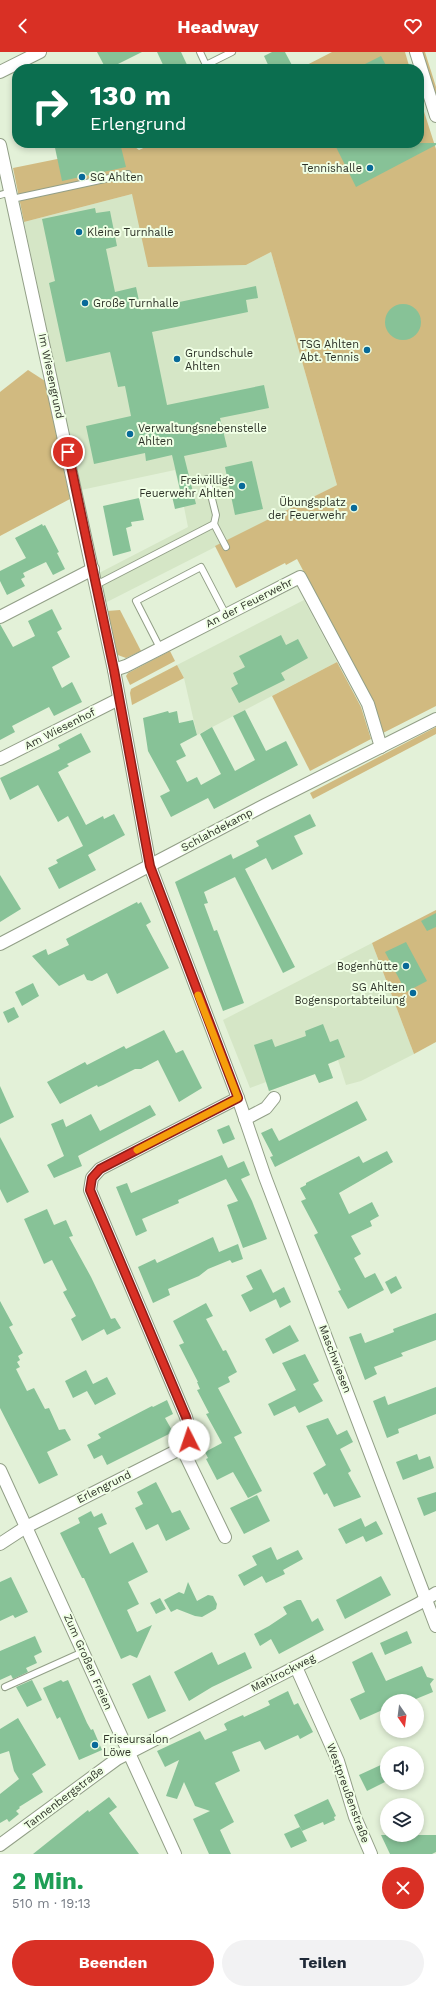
<!DOCTYPE html>
<html lang="de">
<meta charset="utf-8">
<style>
:root{--surface:#fff;--page:#f2f2f3;--text:#1f2937;--muted:#747a83;--accent:#d93025}
body{margin:0;font-family:"Work Sans",sans-serif;background:var(--page);color:var(--text);height:100vh;display:flex;flex-direction:column;font-size:15px;white-space:nowrap}
*{box-sizing:border-box;margin:0}
p{font-size:13px;color:var(--muted)}
.icon{flex:none;width:22px;height:22px;fill:none;stroke:currentColor;stroke-width:2;stroke-linecap:round;stroke-linejoin:round}
.map{position:relative;height:1802px;overflow:hidden}
.details{display:flex;flex-direction:column;background:var(--surface);flex:1}
.details>*{flex:none}
.banner{position:absolute;left:12px;top:12px;width:412px;height:84px;border-radius:16px;box-shadow:0 2px 6px #0003;background:#0b6e4f;color:#fff;overflow:hidden}
.needle{width:26px;rotate:166deg}
.buttons{position:absolute;left:380px;top:1642px;display:grid;gap:8px}
.buttons a{display:grid;place-items:center;width:44px;height:44px;border-radius:50%;background:var(--surface);box-shadow:0 2px 6px #0003;font-size:20px}
.pin{position:absolute;display:grid;place-items:center;width:34px;height:34px;color:#fff;margin:-17px;border:2px solid #fff;border-radius:50%;box-shadow:0 1px 4px #0007}
.me{position:absolute;width:44px;margin:-22px;rotate:356deg;stroke-linejoin:round;filter:drop-shadow(0 0 3px #0008)}
.turn{display:flex;align-items:center;gap:14px;height:84px;padding:0 12px;font-size:18px}
.turn .icon{width:52px;height:52px;stroke-width:2.5}
.turn b{display:block;font-size:28px;line-height:34px}
.round{display:grid;place-items:center;flex:none;width:42px;height:42px;border-radius:21px;background:var(--page)}
.overview{display:flex;align-items:center;justify-content:space-between;height:68px;padding:0 12px}
h1{font-size:24px;font-weight:700;line-height:30px;color:#1e9e55}
.cta{display:flex;gap:8px;margin-top:auto;padding:8px 12px}
.cta a{flex:1;height:46px;border-radius:24px;background:var(--accent);color:#fff;font-size:16px;font-weight:700;line-height:46px;text-align:center}
.cta a+a{background:var(--page);color:var(--text)}
header{display:flex;justify-content:space-between;align-items:center;height:52px;padding:0 12px;background:var(--accent);color:#fff;font-size:18px;font-weight:700}
.map>svg:first-child{display:block}
.built{fill:#d5e6c6}
.green{fill:#d1ba80}
.building{fill:#87c297}
.lines{fill:none;stroke-linecap:round;stroke-linejoin:round}
.service-casing{stroke:#929f87;stroke-width:8}
.minor-casing{stroke:#929f87;stroke-width:14}
.service{stroke:#fff;stroke-width:6}
.minor{stroke:#fff;stroke-width:12}
.route-casing{stroke:#8d1f18;stroke-width:10}
.route{stroke:#d93025;stroke-width:7}
.slow{stroke:#f59e0b;stroke-width:7}
.poi-dot{fill:#086a99;stroke:#f0ffe5;stroke-width:1.5}
.labels{text-anchor:middle;dominant-baseline:central;stroke-width:4;stroke-linejoin:round;paint-order:stroke}
.poi-label{font-size:11px;fill:#2d3228;stroke:#f0ffe5;text-anchor:end}
.street-label{font-size:11px;fill:#2d3228;stroke:#f0ffe5}
</style>
<header><svg class="icon" aria-label="back" viewBox="0 0 24 24"><path d="M15 5l-7 7 7 7"/></svg>Headway<svg class="icon" aria-label="heart" viewBox="0 0 24 24"><path d="M12 20l-8-8c-3-5 5-10 8-4 3-6 11-1 8 4z"/></svg></header>
<div class="map">
<svg width="436" height="1802" viewBox="0 0 436 1802">
<rect width="100%" height="100%" fill="#e3f1d8"/>
<g class="built">
<path d="M132 142 246 213 271 200 337 433 105 551 99 521 188 475 184 455 175 418 81 438 24 170Z"/>
<path d="M304 548 337 610 197 683 184 626 177 613Z"/>
<path d="M372 891 414 1002 361 1029 346 1033 338 1008 328 1012 333 1026 319 1031 315 1022 269 1039 266 1030 250 1036 223 968Z"/>
</g>
<g class="green">
<path d="M332 0H405L410 17H299Z"/>
<path d="M422 0H425L436 35V45Z"/>
<path d="M419 44 436 97V654L383 681 373 650 297 507 286 513 285 511 236 536 215 494 337 433 271 200 246 213 148 215 132 142 24 170 13 116 131 92 139 98 154 91H419Z"/>
<path d="M28 318 45 329 70 447 0 484V340Z"/>
<path d="M120 558 141 599 126 606 115 602 107 559Z"/>
<path d="M170 599 175 609 130 633 126 624 128 621Z"/>
<path d="M337 610 361 655 371 687 310 719 272 644Z"/>
<path d="M177 613 184 626 132 653 130 641 131 637Z"/>
<path d="M436 675V682L313 747 310 741Z"/>
<path d="M436 858V990L414 1002 372 891Z"/>
</g>
<g class="building">
<path d="M97 0H142L108 17H106Z"/>
<path d="M157 0H181L189 17H165Z"/>
<path d="M272 0H285L294 17H270L264 4Z"/>
<path d="M381 4 388 17H355Z"/>
<path d="M54 91H120L126 115 62 129Z"/>
<path d="M334 91H436V93L356 135Z"/>
<path d="M95 156 96 161 110 159 117 194 106 197 115 240 136 235 141 258 256 234 258 246 246 248 248 260 152 280 167 353 264 333 269 356 220 366 227 395 184 404 196 452 175 457 172 444 181 442 172 403 146 409 145 401 94 412 86 374 131 364 125 334 118 335 110 300 66 310 49 231 55 229 42 167Z"/>
<circle cx="403" cy="270" r="18"/>
<path d="M252 409 263 457 235 463 225 415Z"/>
<path d="M139 446 144 468 131 470 132 474 126 476 131 499 113 504 103 454Z"/>
<path d="M42 472 43 474 45 473 59 500 57 501 65 517 53 523 46 510 23 521 25 525 21 527 25 534 7 543 0 529V519L26 506 15 486Z"/>
<path d="M52 557 62 577 57 580 70 605 52 615 62 636 72 630 82 650 54 664 49 655 12 674 15 680 0 688V572L13 595 35 584 28 569Z"/>
<path d="M281 583 286 593 298 587 308 606 281 621 285 628 239 651 231 636 238 632 233 621 245 615 239 604Z"/>
<path d="M245 658 266 699 286 689 298 713 214 757 208 746 171 765 160 744 170 739 148 699 143 666 168 659 169 661 177 659 179 671 193 668 197 683 180 692 186 704 176 709 187 730 197 725 201 733 221 722 200 682 212 675 235 719 255 708 233 664Z"/>
<path d="M81 681 91 700 67 712 69 714 58 720 86 773 103 764 104 767 114 762 125 783 88 803 96 818 59 837 48 816 58 811 56 808 83 794 68 764 58 770 38 733 10 748 0 726 60 697 58 693Z"/>
<path d="M310 762 316 774 294 784 303 802 272 818 266 806 245 817 295 915 283 921 235 825 204 840 208 851 204 852 214 879 217 878 244 951 223 959 175 830 231 802 233 807 259 794 256 789Z"/>
<path d="M0 823 21 857 0 870Z"/>
<path d="M137 850 138 852 141 850 151 870 146 873 169 916 117 942 107 921 92 929 87 928 84 922 59 934 32 904 46 897 48 903 69 893 66 887Z"/>
<path d="M436 861V875L427 879 421 869Z"/>
<path d="M406 890 427 929 406 940 385 900Z"/>
<path d="M33 931 39 944 22 954 15 940Z"/>
<path d="M14 955 19 965 8 971 3 960Z"/>
<path d="M323 972 330 990 338 987 345 1005 328 1012 333 1026 319 1031 315 1022 269 1039 254 993 272 987 275 995 306 984 305 979Z"/>
<path d="M164 978 176 1001 183 998 202 1036 179 1050 158 1008 141 1017H135L103 1033 98 1035 97 1033 60 1052 47 1030 85 1010 87 1013 124 994 126 997Z"/>
<path d="M0 1034 14 1065 0 1072Z"/>
<path d="M357 1049 367 1068 275 1115 270 1105 273 1104 261 1081 272 1076 279 1089Z"/>
<path d="M150 1053 156 1063 78 1104 82 1114 54 1126 47 1113 64 1104 51 1072 63 1067 66 1075 91 1062 100 1079Z"/>
<path d="M229 1073 235 1087 223 1092 217 1078Z"/>
<path d="M0 1085 29 1140 7 1151 0 1137Z"/>
<path d="M387 1099 393 1110 339 1141 349 1162 372 1150 379 1164 370 1169 372 1174 351 1184 361 1202 354 1206 365 1226 375 1221 384 1238 348 1257 338 1239 341 1238 314 1183 318 1181 301 1149 306 1147 300 1136 306 1133V1131L359 1104 363 1111Z"/>
<path d="M222 1103 228 1116 244 1109 250 1123 241 1127 252 1149 267 1187 243 1196 227 1153 238 1149 226 1127 178 1148 179 1151 142 1167 147 1179 136 1184 116 1135 127 1131 131 1141Z"/>
<path d="M47 1157 54 1173 66 1168 73 1184 69 1185 91 1225 111 1267 115 1266 121 1276 107 1283 104 1277 82 1289 71 1267 76 1264 63 1240 67 1238 52 1208 44 1212 24 1167Z"/>
<path d="M213 1185 219 1200 238 1192 243 1207 232 1211 230 1208 208 1217 199 1224 168 1237 170 1243 153 1251 138 1215 155 1207 157 1211Z"/>
<path d="M261 1217 273 1241 284 1235 291 1250 280 1256 276 1247 250 1260 241 1243 253 1237 246 1224Z"/>
<path d="M396 1224 402 1236 391 1242 385 1230Z"/>
<path d="M0 1249 13 1273 9 1275 23 1301 18 1304 20 1308 17 1310 20 1315 16 1317 27 1339 34 1336 45 1357 49 1356 59 1378 65 1377 71 1388 47 1400 58 1423 39 1432 0 1356Z"/>
<path d="M206 1251 213 1264 206 1267 223 1299 226 1298 237 1320 228 1325 230 1330 218 1336 242 1381 234 1385 262 1439 248 1446 233 1420 217 1428 206 1407 208 1406 205 1400 222 1391 206 1362 209 1361 197 1338 200 1337 197 1330H198L179 1293 184 1291 173 1269Z"/>
<path d="M436 1261V1288L401 1301 403 1304 374 1315 377 1322 365 1328 349 1285 361 1281 365 1291 394 1280 393 1277Z"/>
<path d="M290 1273 299 1289 273 1302 265 1287Z"/>
<path d="M305 1302 319 1329 313 1332 323 1349 299 1361 295 1354 274 1364 268 1352 296 1338 282 1311Z"/>
<path d="M86 1318 93 1332 107 1325 116 1342 95 1353 87 1339 73 1346 65 1329Z"/>
<path d="M436 1335V1362L398 1377 399 1381 387 1386 373 1349 385 1344 388 1353Z"/>
<path d="M167 1348 173 1362 165 1366 173 1380 107 1413 102 1403 94 1407 87 1393 101 1386 98 1382 152 1354 153 1355Z"/>
<path d="M328 1366 337 1383 347 1378 353 1390 340 1397 351 1419 348 1421 361 1445 334 1455 327 1441 324 1443 313 1421 326 1413 306 1374Z"/>
<path d="M417 1402 419 1408 430 1404 434 1416 403 1428 396 1410Z"/>
<path d="M156 1430 172 1461 180 1458 190 1477 166 1489 158 1472 146 1478 135 1456 143 1452 137 1440Z"/>
<path d="M436 1440V1459L424 1464 417 1446Z"/>
<path d="M257 1443 270 1469 244 1482 230 1456Z"/>
<path d="M91 1459 94 1465 102 1461 107 1472 98 1476 110 1502 133 1490 148 1520 128 1530 139 1552 127 1558 137 1580 152 1573 137 1606 130 1603 121 1607 84 1526H82L60 1481 80 1471 78 1466Z"/>
<path d="M361 1466 365 1475 376 1469 383 1482 366 1490 363 1484 346 1492 338 1477Z"/>
<path d="M271 1495 277 1508 298 1498 303 1507 283 1518 285 1522 266 1531 262 1524 244 1534 238 1523 257 1513 252 1504Z"/>
<path d="M381 1524 391 1543 345 1567 336 1548Z"/>
<path d="M11 1525 28 1560 15 1566 13 1563 0 1569V1530Z"/>
<path d="M188 1530 197 1549 208 1543 213 1544 217 1552 216 1557 202 1565 195 1564 177 1557 171 1560 164 1548 179 1540 184 1542Z"/>
<path d="M160 1546 166 1557 156 1562 150 1551Z"/>
<path d="M297 1548H301L312 1570 318 1566 324 1578 279 1602 271 1587 260 1594 254 1582 269 1574 287 1562 283 1555Z"/>
<path d="M407 1579 412 1591 385 1603 380 1591Z"/>
<path d="M35 1584 42 1600 34 1604 37 1611 26 1616 28 1620 13 1627 11 1623 0 1628V1599Z"/>
<path d="M212 1600 218 1613 245 1600 252 1616 212 1635 189 1649 174 1620Z"/>
<path d="M372 1600 386 1629 422 1614 427 1625 434 1627 430 1632 433 1640 411 1649H387V1656L360 1668 350 1647 365 1640 352 1610Z"/>
<path d="M150 1623 166 1659 148 1667 132 1632Z"/>
<path d="M32 1628 42 1648 27 1655 16 1635Z"/>
<path d="M61 1628 63 1630 68 1628 87 1671 91 1678 93 1677 102 1698 79 1708 60 1665 57 1667 43 1636Z"/>
<path d="M288 1639 294 1653 298 1651 313 1680 300 1687 298 1683 265 1698 260 1689 232 1700 240 1719 215 1731 234 1770 220 1778 231 1802H209L193 1767 210 1759 195 1754 184 1730 177 1747 166 1744 179 1708 165 1715 157 1699 200 1679 205 1688 227 1678 224 1672 227 1670 243 1663 244 1665 270 1653 268 1649Z"/>
<path d="M18 1666 46 1713 32 1722 43 1740 19 1755 20 1756 16 1759 19 1762 9 1770 7 1767 0 1771V1742L19 1727 14 1719 9 1699 0 1702V1677Z"/>
<path d="M383 1712 387 1720V1729L367 1739 359 1723Z"/>
<path d="M109 1745 117 1755 109 1761 139 1802H33L88 1758 89 1760Z"/>
<path d="M328 1747 336 1764 334 1765 335 1768 324 1773 323 1770 302 1779 294 1763Z"/>
<path d="M300 1775 307 1789 291 1796 284 1782Z"/>
<path d="M381 1783H436V1800L432 1802H390Z"/>
</g>
<g class="lines">
<g class="service-casing">
<g id="service">
<path d="M200 0 206 13 232 0"/>
<path d="M0 143 11 140"/>
<path d="M12 147 128 122"/>
<path d="M214 472 226 495"/>
<path d="M96 533 214 472 216 463 207 427"/>
<path d="M160 596 136 549 201 515 226 563"/>
<path d="M5 1635 83 1600"/>
</g>
</g>
<g class="minor-casing">
<g id="minor">
<path d="M416 0 436 64"/>
<path d="M0 20 40 0"/>
<path d="M0 93 114 618 150 814 238 1046 265 1125 436 1574"/>
<path d="M0 565 93 517"/>
<path d="M114 618 126 614 300 525 368 652 381 695"/>
<path d="M0 707 119 647"/>
<path d="M0 892 265 753 436 667"/>
<path d="M245 1067 266 1056 274 1046"/>
<path d="M182 1396 225 1485"/>
<path d="M0 1418 175 1802"/>
<path d="M0 1492 26 1475 182 1396C192 1384 190 1379 186 1365L90 1138 92 1126 100 1117 238 1046"/>
<path d="M296 1615 338 1709 355 1765 371 1802"/>
<path d="M0 1793 117 1707 418 1552 436 1541"/>
</g>
</g>
<use href="#service" class="service"/>
<use href="#minor" class="minor"/>
</g>
<g class="lines">
<g class="route-casing">
<path id="route" d="M68 400 114 618 150 814 238 1046 100 1117 92 1126 90 1138 186 1365 190 1378 189 1388"/>
</g>
<use href="#route" class="route"/>
<path class="slow" d="M137 1098 238 1046 198 943"/>
</g>
<g class="poi-dot">
<circle cx="370" cy="116" r="4"/>
<circle cx="82" cy="125" r="4"/>
<circle cx="79" cy="180" r="4"/>
<circle cx="85" cy="251" r="4"/>
<circle cx="367" cy="298" r="4"/>
<circle cx="177" cy="307" r="4"/>
<circle cx="130" cy="382" r="4"/>
<circle cx="242" cy="434" r="4"/>
<circle cx="354" cy="456" r="4"/>
<circle cx="406" cy="914" r="4"/>
<circle cx="413" cy="941" r="4"/>
<circle cx="95" cy="1693" r="4"/>
</g>
<g class="labels">
<g class="poi-label">
<text x="362" y="116">Tennishalle</text>
<text x="90" y="125" text-anchor="start">SG Ahlten</text>
<text x="87" y="180" text-anchor="start">Kleine Turnhalle</text>
<text x="93" y="251" text-anchor="start">Große Turnhalle</text>
<text x="359" y="292">TSG Ahlten<tspan x="359" dy="13">Abt. Tennis</tspan></text>
<text x="185" y="301" text-anchor="start">Grundschule<tspan x="185" dy="13">Ahlten</tspan></text>
<text x="138" y="376" text-anchor="start">Verwaltungsnebenstelle<tspan x="138" dy="13">Ahlten</tspan></text>
<text x="234" y="428">Freiwillige<tspan x="234" dy="13">Feuerwehr Ahlten</tspan></text>
<text x="346" y="450">Übungsplatz<tspan x="346" dy="13">der Feuerwehr</tspan></text>
<text x="398" y="914">Bogenhütte</text>
<text x="405" y="935">SG Ahlten<tspan x="405" dy="13">Bogensportabteilung</tspan></text>
<text x="103" y="1687" text-anchor="start">Friseursalon<tspan x="103" dy="13">Löwe</tspan></text>
</g>
<g class="street-label">
<text transform="translate(51 324) rotate(78)">Im Wiesengrund</text>
<text transform="translate(249 551) rotate(-27)">An der Feuerwehr</text>
<text transform="translate(60 677) rotate(-27)">Am Wiesenhof</text>
<text transform="translate(217 778) rotate(-28)">Schlahdekamp</text>
<text transform="translate(335 1307) rotate(69)">Maschwiesen</text>
<text transform="translate(104 1435) rotate(-27)">Erlengrund</text>
<text transform="translate(88 1610) rotate(66)">Zum Großen Freien</text>
<text transform="translate(283 1621) rotate(-27)">Mahlrockweg</text>
<text transform="translate(348 1741) rotate(70)">Westpreußenstraße</text>
<text transform="translate(64 1746) rotate(-37)">Tannenbergstraße</text>
</g>
</g>
</svg>
<div class="buttons">
<a><svg class="needle" viewBox="-14 -14 28 28"><path d="M0-13l5 13h-10z" fill="#e53935"/><path d="M0 13l5-13h-10z" fill="#747a83"/></svg></a>
<a><svg class="icon" aria-label="sound" viewBox="0 0 24 24"><path d="M4 9h4l5-4v14l-5-4H4zM17 9q2 3 0 6"/></svg></a>
<a><svg class="icon" aria-label="layers" viewBox="0 0 24 24"><path d="M12 4l9 5-9 5-9-5zM3 14l9 5 9-5"/></svg></a>
</div>
<div class="pin" style="left:68px;top:400px;background:#d93025"><svg class="icon" aria-label="arrive" viewBox="0 0 24 24"><path d="M6 21V4h12l-3 4 3 4H6"/></svg></div>
<svg class="me" style="left:189px;top:1388px" viewBox="-20 -20 40 40"><circle r="19" fill="#fff"/><path d="M0-13L10 11 0 6-10 11z" fill="#d93025"/></svg>
<div class="banner">
<div class="turn"><svg class="icon" aria-label="right" viewBox="0 0 24 24"><path d="M7 20v-9h11M14 6l5 5-5 5"/></svg><div><b>130 m</b>Erlengrund</div></div>
</div>
</div>
<section class="details">
<div class="overview"><div><h1>2 Min.</h1><p>510 m · 19:13</p></div><a class="round" style="background:#d93025;color:#fff"><svg class="icon" aria-label="close" viewBox="0 0 24 24"><path d="M6 6l12 12M18 6L6 18"/></svg></a></div>
<div class="cta"><a>Beenden</a><a>Teilen</a></div>
</section>
